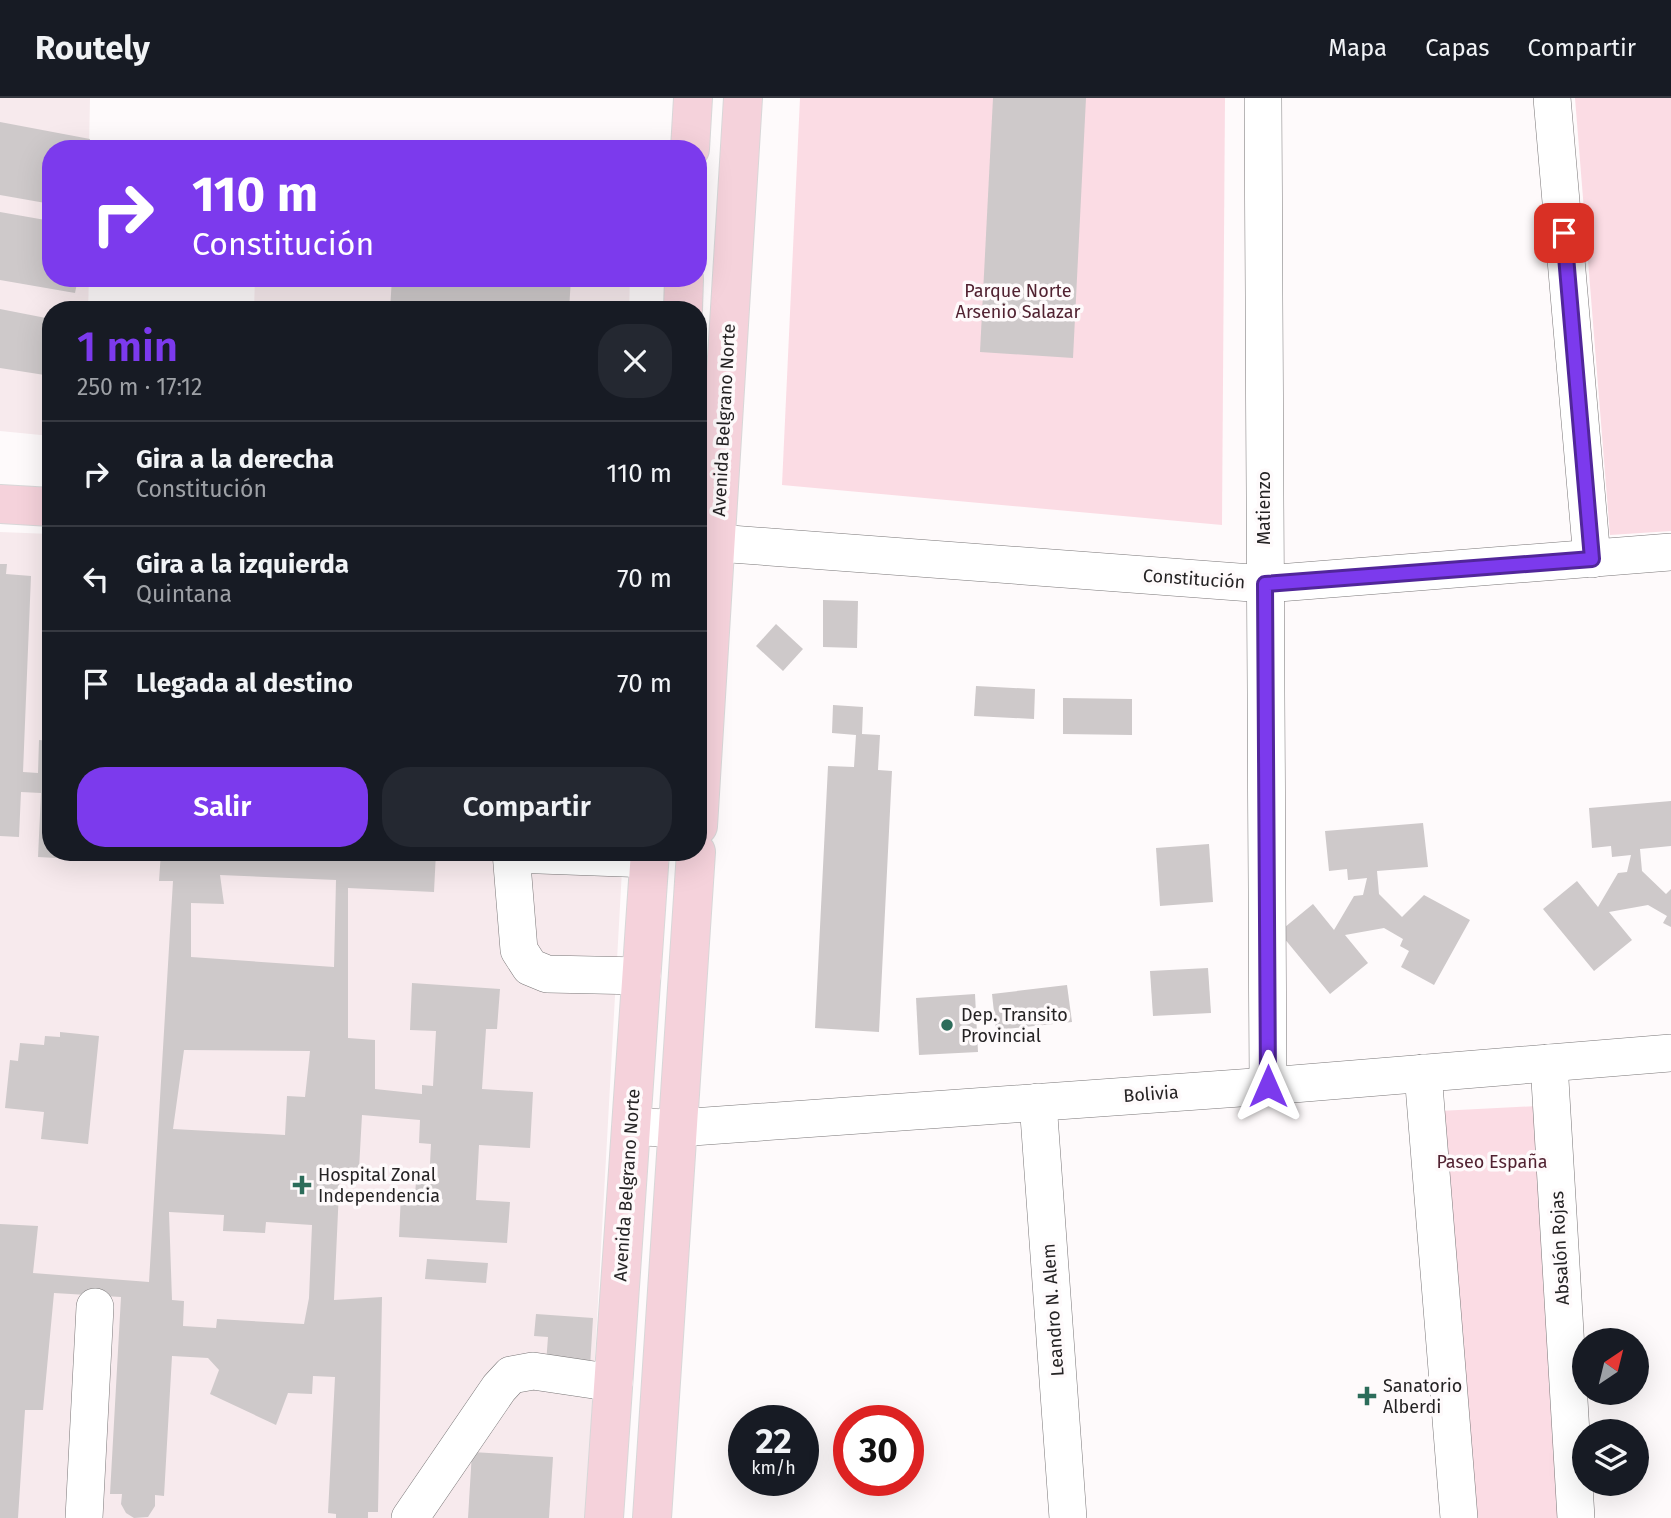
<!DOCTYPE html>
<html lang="es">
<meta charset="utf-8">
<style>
:root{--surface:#171b24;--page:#242831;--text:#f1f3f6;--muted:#9ea1a6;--line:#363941;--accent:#7c3aed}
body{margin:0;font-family:"Fira Sans",sans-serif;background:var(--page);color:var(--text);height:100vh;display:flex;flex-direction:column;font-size:26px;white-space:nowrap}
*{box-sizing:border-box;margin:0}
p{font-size:23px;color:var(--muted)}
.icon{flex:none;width:38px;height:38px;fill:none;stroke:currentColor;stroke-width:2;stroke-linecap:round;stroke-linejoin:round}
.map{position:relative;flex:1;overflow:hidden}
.side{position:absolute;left:42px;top:203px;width:665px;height:560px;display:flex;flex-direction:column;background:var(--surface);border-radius:28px;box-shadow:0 7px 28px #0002}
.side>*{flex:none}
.top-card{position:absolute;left:42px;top:42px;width:665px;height:147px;border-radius:28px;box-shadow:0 7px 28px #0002;background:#7c3aed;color:#fff;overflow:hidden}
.needle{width:46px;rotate:35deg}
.tools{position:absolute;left:1572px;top:1230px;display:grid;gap:14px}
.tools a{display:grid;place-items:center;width:77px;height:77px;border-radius:50%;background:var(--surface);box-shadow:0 7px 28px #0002;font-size:35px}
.speed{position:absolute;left:728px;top:1307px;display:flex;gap:14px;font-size:35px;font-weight:700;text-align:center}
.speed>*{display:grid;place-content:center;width:91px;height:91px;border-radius:50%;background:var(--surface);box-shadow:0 7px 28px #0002;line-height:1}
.speed small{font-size:18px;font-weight:400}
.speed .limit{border:10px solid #d22;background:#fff;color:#111}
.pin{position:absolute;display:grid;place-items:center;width:60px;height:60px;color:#fff;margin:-30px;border-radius:14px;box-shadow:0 4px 10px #0006}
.me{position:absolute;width:77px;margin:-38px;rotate:0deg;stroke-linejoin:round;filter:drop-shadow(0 0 5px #0008)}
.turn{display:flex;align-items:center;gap:24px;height:147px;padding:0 35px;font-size:32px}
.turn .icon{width:91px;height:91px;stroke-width:2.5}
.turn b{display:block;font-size:49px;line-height:60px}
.round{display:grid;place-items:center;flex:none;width:74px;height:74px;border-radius:28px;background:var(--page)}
.overview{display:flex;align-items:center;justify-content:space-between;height:119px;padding:0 35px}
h1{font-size:42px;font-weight:600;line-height:52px;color:var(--accent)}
.action{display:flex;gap:14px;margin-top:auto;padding:14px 35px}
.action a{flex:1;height:80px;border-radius:28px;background:var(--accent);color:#fff;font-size:28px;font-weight:600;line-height:80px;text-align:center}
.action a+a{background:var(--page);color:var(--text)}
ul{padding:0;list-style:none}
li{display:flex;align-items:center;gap:21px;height:105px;padding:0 35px;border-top:2px solid var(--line)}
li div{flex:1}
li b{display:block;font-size:26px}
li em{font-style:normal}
header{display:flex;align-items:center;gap:42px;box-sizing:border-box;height:98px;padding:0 35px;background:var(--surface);border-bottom:2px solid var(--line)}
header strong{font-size:33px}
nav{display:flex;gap:38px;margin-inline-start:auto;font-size:24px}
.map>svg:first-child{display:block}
.built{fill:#f7eaed}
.green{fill:#fbdce4}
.building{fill:#cec9ca;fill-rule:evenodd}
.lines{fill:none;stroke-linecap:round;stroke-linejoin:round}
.minor-casing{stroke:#7a7778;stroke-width:38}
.major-casing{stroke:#d8d7d8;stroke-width:40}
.minor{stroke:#fff;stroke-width:37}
.major{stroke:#f5d2db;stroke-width:38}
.route-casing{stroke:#51269a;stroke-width:18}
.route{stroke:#7c3aed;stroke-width:12}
.poi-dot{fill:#2c6c5a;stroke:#fefafb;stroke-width:2.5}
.labels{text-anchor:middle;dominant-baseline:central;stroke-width:7;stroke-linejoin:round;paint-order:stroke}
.park-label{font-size:18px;fill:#512231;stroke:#fefafb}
.street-label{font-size:18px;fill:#252324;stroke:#fefafb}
.poi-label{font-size:18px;fill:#252324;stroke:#fefafb;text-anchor:start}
</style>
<header>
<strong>Routely</strong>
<nav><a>Mapa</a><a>Capas</a><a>Compartir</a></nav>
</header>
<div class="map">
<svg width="1671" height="1420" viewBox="0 0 1671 1420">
<rect width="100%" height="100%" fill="#fefafb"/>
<g class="built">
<path d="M0 0H90L89 51H51V180H89L88 212H51V338L0 333Z"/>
<path d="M255 180H630L629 212H254Z"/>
<path d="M0 434 51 436V754H623L586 1420H0Z"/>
</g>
<g class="green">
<path d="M800 0H1225L1222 427 782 387Z"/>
<path d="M1575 0H1671V433L1610 437Z"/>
<path d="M274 180H388V188Z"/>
<path d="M1537 1008 1561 1420H1470L1439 1013Z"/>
</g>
<g class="building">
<path d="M993 0H1086L1073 260 980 254Z"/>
<path d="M0 24 90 41 88 51H51V106L0 97Z"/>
<path d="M0 114 51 123V180H78L75 195 0 182Z"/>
<path d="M392 180H571L569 212H390Z"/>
<path d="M0 211 51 221V278L0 270Z"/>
<path d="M0 466H7L6 476 31 478 23 674 38 675 39 642 51 643V754H112V763L38 759 41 695 21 694 19 739 0 738Z"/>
<path d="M823 502 858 503 857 550 823 549Z"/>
<path d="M776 526 803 551 783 573 756 548Z"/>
<path d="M976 588 1035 591 1034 621 974 618Z"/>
<path d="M1063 600 1132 601V637L1063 636Z"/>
<path d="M833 607 863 609 862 636 880 637 878 672 892 673 879 934 815 930 828 668 854 669 856 637 832 635Z"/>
<path d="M1671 703V748L1640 751 1642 773 1666 796 1671 791V829L1663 825 1667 818 1648 807 1609 814 1632 842 1594 873 1543 811 1577 783 1598 809 1618 775 1627 774 1631 757 1612 759 1611 748 1592 750 1589 710Z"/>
<path d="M1423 725 1428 769 1377 773 1379 796 1402 819 1424 797 1470 822 1434 887 1401 869 1409 853 1400 848 1403 841 1384 830 1345 837 1368 865 1330 896 1279 834 1313 806 1334 832 1354 798 1363 797 1367 780 1348 782 1347 771 1329 773 1325 733Z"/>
<path d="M1209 746 1213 804 1160 808 1156 750Z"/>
<path d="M161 754H436L434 794 348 790V940L375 942V991L422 996V987L433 988 436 933 410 932 412 885 500 891 497 931H486L482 991 533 994 530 1050 479 1047 476 1102 510 1104 507 1145 399 1139 401 1096 415 1097 416 1084 429 1085 431 1046 419 1045 420 1022 362 1017 359 1071 340 1070 334 1202 382 1199 378 1414H368V1420H336V1416L328 1415 335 1279 313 1278 312 1296 288 1295 276 1327 210 1296 219 1272 208 1260 172 1258 164 1398 155 1397V1408L148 1419 134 1420 126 1415 121 1406 122 1396H110L121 1199 54 1195 43 1312H25L18 1420H0V1126L38 1128 33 1175 149 1184 173 783H159ZM220 777 336 782 334 869 191 859V805L224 806ZM184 952 310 953 305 999 287 998 285 1037 173 1031ZM169 1114 224 1117 223 1133 265 1135 266 1124 312 1127 309 1200 304 1226 217 1221 216 1230 183 1228 184 1203 172 1202Z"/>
<path d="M1208 870 1211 915 1153 918 1150 873Z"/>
<path d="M1067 887 1072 924 996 932 992 896Z"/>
<path d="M975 896 978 954 919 957 916 900Z"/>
<path d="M60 934 99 938 88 1046 41 1041 44 1014 5 1010 10 962 18 963 20 945 44 947 45 938 60 939Z"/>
<path d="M427 1161 488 1165 486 1185 425 1181Z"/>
<path d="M536 1216 593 1220 590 1269 546 1266 548 1239 534 1238Z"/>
<path d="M472 1354 553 1359 549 1420H468Z"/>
</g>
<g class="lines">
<g class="minor-casing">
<g id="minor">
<path d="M1263 0 1268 988"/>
<path d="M1552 0 1592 461"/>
<path d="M717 445 1265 486 1671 454"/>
<path d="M511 754 519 852 530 869 547 876 642 878"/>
<path d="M512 756 650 761"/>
<path d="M1549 965 1576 1420"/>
<path d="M1423 975 1459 1420"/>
<path d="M1038 1004 1068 1420"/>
<path d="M631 1029 678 1030 1268 988 1671 955"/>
<path d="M84 1420 95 1209"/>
<path d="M410 1420 499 1290 511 1277 533 1273 614 1285"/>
</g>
</g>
<g class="major-casing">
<g id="major">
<path d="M690 51 693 0"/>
<path d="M683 212 684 180"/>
<path d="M0 406 51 409"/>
<path d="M698 728 743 0"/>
<path d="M604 1420 650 754"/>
<path d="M652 1420 696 754"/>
</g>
</g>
<use href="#minor" class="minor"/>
<use href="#major" class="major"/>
</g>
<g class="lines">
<g class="route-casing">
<path id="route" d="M1268 988 1265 486 1592 461 1564 135"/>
</g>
<use href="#route" class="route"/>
</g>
<g class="poi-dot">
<circle cx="947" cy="927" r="7"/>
<path d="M298.5 1076.5h7v7h7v7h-7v7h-7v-7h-7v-7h7z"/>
<path d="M1363.5 1287.5h7v7h7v7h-7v7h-7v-7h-7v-7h7z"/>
</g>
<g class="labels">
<g class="park-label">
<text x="1018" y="193">Parque Norte<tspan x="1018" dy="21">Arsenio Salazar</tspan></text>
<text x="1492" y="1064">Paseo España</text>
</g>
<g class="street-label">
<text transform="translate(724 322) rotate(-87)">Avenida Belgrano Norte</text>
<text transform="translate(1264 410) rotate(-90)">Matienzo</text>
<text transform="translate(1194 481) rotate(4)">Constitución</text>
<text transform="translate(1151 996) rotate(-4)">Bolivia</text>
<text transform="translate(627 1087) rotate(-86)">Avenida Belgrano Norte</text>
<text transform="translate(1560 1150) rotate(-93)">Absalón Rojas</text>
<text transform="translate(1053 1212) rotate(-94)">Leandro N. Alem</text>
</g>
<g class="poi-label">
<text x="961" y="917">Dep. Transito<tspan x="961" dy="21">Provincial</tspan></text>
<text x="318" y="1077">Hospital Zonal<tspan x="318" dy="21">Independencia</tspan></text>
<text x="1383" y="1288">Sanatorio<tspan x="1383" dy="21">Alberdi</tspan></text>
</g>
</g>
</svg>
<div class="tools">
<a><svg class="needle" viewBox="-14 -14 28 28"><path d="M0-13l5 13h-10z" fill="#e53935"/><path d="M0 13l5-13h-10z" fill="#9ea1a6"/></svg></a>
<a><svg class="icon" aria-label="layers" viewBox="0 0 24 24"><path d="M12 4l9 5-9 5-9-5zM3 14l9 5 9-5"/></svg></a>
</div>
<div class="speed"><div>22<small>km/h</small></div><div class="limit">30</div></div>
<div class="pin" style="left:1564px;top:135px;background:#d93025"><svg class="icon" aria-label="arrive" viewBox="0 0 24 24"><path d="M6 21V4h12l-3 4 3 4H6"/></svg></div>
<svg class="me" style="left:1268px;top:988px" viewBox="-20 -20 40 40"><path d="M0-17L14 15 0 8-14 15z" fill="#7c3aed" stroke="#fff" stroke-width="4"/></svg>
<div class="top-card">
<div class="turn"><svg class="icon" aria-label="right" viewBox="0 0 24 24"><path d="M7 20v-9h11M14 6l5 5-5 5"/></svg><div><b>110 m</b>Constitución</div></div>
</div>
<section class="side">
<div class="overview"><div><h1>1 min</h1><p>250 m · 17:12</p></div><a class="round"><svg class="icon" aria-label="close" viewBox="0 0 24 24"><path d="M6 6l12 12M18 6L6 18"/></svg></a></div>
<ul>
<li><svg class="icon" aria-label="right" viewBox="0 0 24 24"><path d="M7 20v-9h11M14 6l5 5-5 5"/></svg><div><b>Gira a la derecha</b><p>Constitución</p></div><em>110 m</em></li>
<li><svg class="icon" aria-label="left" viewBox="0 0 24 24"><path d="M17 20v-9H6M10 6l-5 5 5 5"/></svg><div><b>Gira a la izquierda</b><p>Quintana</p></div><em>70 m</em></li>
<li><svg class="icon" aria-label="arrive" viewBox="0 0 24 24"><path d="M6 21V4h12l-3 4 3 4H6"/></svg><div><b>Llegada al destino</b></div><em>70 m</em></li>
</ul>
<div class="action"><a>Salir</a><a>Compartir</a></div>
</section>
</div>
